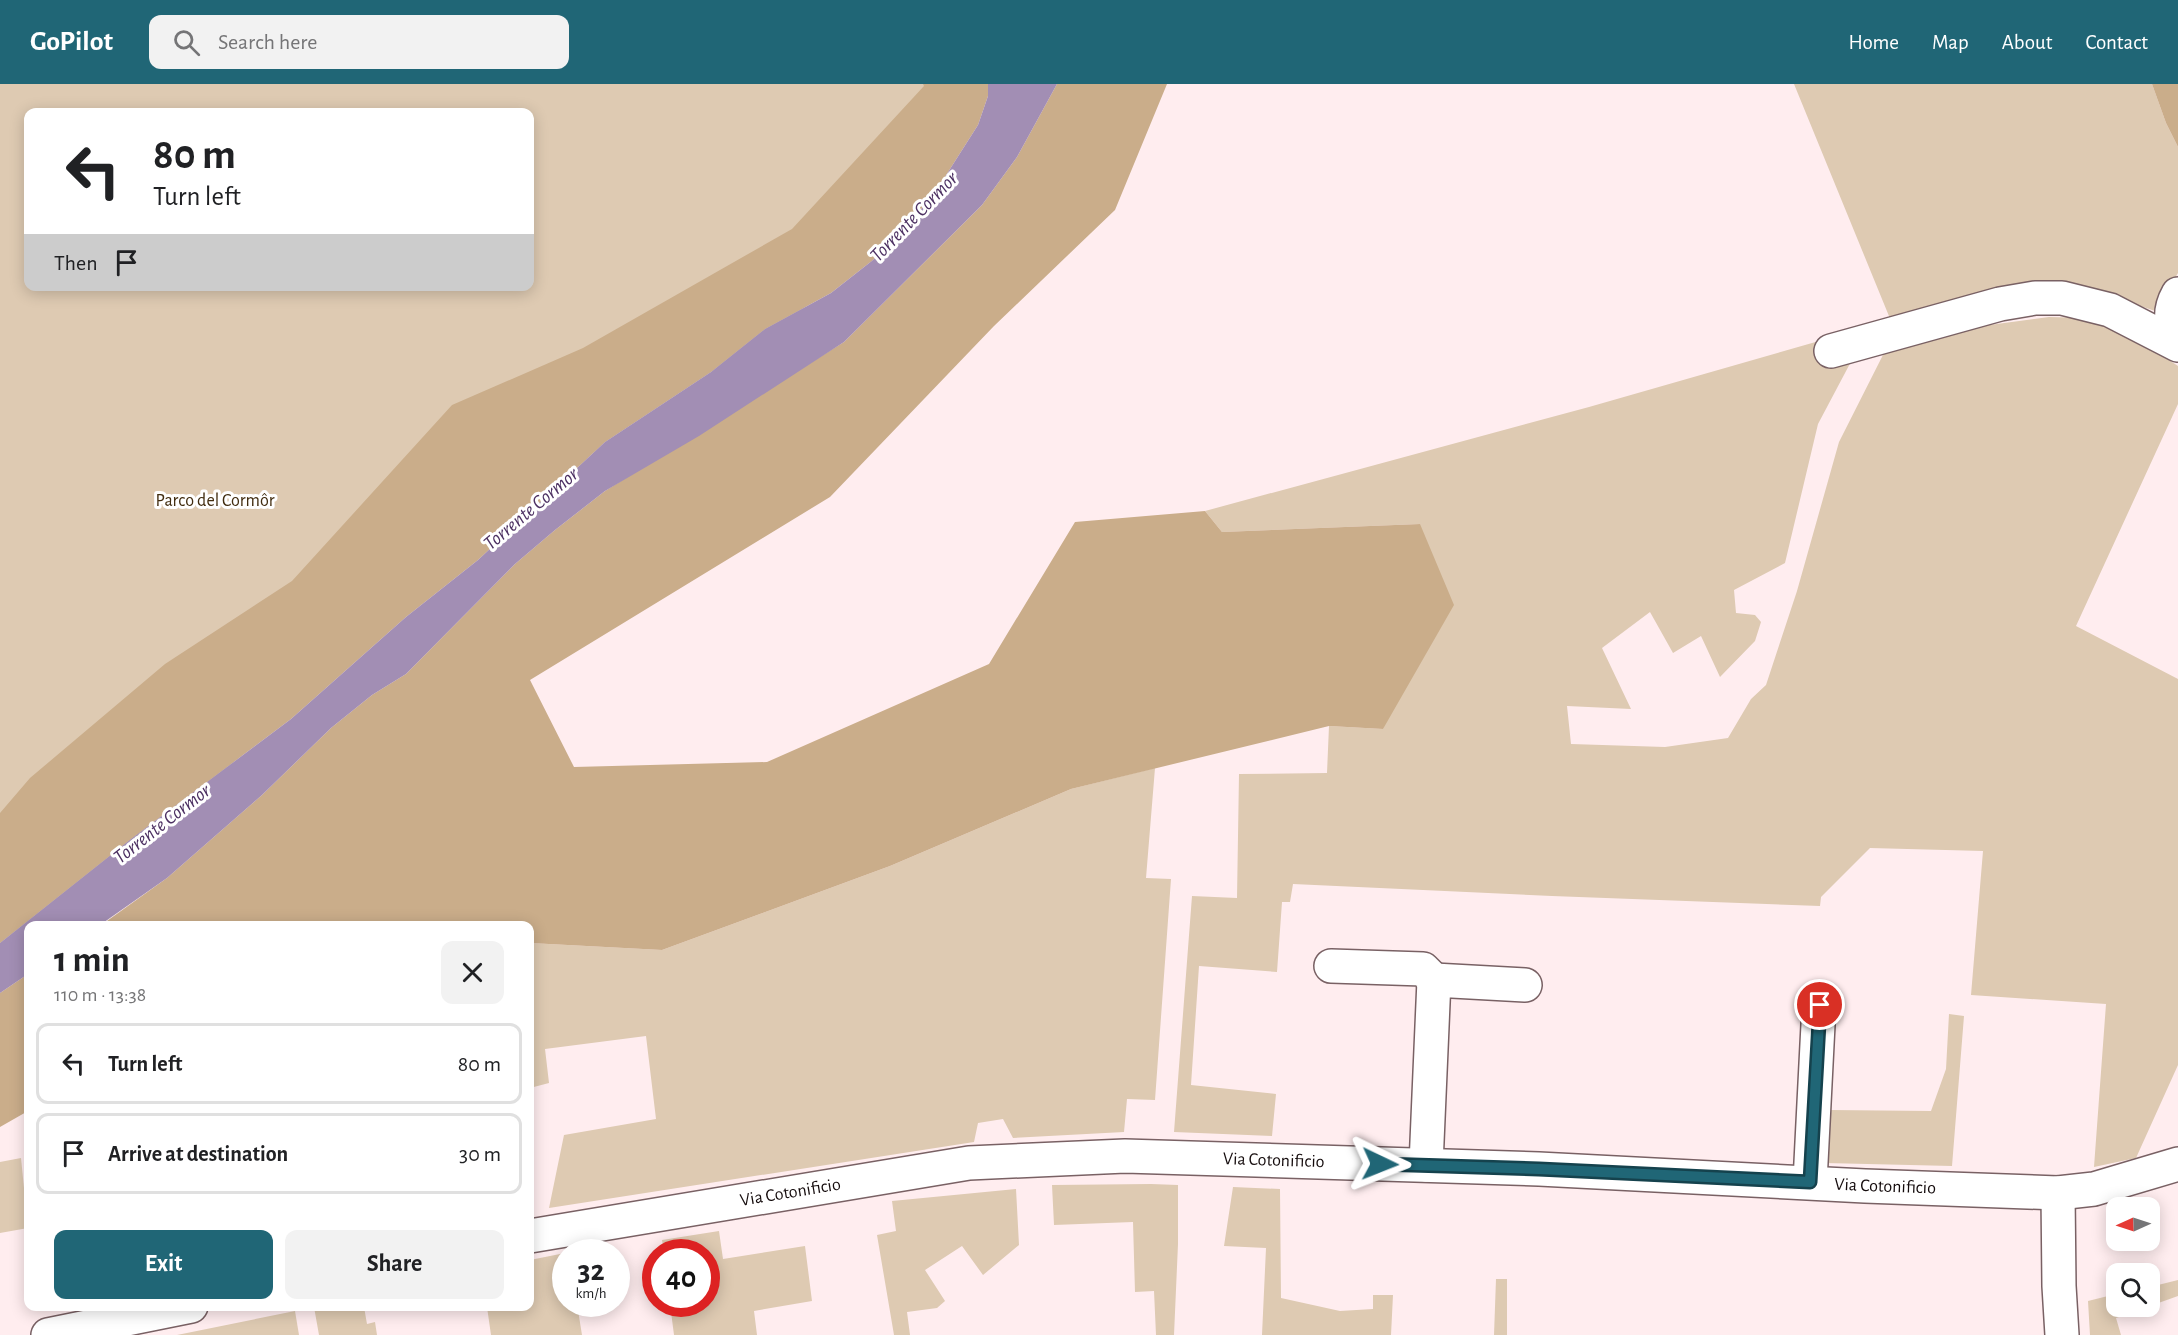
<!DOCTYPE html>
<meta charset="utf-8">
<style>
:root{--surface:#fff;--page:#f2f2f2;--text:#202124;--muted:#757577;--line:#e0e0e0;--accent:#206676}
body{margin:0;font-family:"Alegreya Sans",sans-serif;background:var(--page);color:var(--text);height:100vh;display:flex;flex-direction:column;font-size:22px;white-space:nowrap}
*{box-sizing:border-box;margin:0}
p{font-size:20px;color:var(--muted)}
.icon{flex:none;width:33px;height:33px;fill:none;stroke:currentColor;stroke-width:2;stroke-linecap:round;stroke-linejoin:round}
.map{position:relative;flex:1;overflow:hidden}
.sheet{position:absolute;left:24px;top:837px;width:510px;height:390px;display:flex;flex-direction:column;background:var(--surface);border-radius:12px;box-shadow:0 3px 15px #0003}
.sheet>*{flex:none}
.guide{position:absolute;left:24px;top:24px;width:510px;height:183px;border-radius:12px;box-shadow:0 3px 15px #0003;background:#fff;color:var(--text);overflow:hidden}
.needle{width:39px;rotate:267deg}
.tools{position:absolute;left:2106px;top:1113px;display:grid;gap:12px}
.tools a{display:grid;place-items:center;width:54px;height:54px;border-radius:12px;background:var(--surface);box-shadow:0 3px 15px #0003;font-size:30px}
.speed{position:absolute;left:552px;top:1155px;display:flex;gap:12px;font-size:30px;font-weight:700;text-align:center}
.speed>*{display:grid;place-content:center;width:78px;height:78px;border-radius:50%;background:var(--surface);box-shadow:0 3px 15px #0003;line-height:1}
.speed small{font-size:15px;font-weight:400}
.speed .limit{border:9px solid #d22;background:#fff;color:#111}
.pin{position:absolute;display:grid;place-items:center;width:51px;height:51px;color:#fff;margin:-26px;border:3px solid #fff;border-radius:50%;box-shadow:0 2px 6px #0007}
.me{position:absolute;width:66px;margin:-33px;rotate:92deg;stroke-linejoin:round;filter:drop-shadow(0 0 4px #0008)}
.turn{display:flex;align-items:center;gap:21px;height:126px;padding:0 30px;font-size:27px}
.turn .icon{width:78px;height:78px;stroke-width:2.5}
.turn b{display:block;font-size:42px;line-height:51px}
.then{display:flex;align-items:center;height:57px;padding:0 30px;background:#0003;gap:12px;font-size:22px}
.round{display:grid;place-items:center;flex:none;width:63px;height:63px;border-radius:12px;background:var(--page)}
.headline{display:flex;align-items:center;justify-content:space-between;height:102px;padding:0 30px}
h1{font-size:36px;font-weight:700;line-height:45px}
.cta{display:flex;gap:12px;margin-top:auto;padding:12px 30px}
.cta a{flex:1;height:69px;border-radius:12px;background:var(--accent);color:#fff;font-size:24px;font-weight:700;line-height:69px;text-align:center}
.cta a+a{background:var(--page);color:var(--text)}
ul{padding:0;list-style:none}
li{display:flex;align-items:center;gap:18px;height:81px;margin:0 12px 9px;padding:0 18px;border:3px solid var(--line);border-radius:12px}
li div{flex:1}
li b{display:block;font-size:22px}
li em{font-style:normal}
header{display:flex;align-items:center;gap:36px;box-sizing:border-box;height:84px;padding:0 30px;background:var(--accent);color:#fff}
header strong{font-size:28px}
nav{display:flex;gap:33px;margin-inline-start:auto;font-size:21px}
.search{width:420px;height:54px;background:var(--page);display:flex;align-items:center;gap:15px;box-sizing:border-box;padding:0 21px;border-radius:12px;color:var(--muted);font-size:22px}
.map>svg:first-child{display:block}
.green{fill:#decab2;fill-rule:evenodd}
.forest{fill:#caad8a}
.water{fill:#a28eb4}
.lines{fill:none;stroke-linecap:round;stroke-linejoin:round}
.minor-casing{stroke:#796164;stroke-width:36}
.minor{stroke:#fff;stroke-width:33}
.route-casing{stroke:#15424d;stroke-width:15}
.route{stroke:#206676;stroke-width:10}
.labels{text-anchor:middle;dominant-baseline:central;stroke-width:6;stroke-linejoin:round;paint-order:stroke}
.park-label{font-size:18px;fill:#412c0f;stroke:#fff}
.street-label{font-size:18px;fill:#140b0c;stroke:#fff}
.water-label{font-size:20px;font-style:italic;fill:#4c3062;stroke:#fff}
</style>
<header>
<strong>GoPilot</strong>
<div class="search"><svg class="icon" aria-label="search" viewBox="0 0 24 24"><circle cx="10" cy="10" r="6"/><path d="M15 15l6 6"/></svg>Search here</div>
<nav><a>Home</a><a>Map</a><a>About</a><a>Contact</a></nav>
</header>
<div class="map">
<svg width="2178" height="1251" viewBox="0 0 2178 1251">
<rect width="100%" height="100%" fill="#ffedef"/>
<g class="green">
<path d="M0 0H988L873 176 711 288 605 358 526 430 223 687 0 859ZM28 28H530V202H28Z"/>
<path d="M1794 0H2152L2166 39 2178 63V189L2155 227 2109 211 1891 237Z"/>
<path d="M2049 233 2088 234 2154 266 2178 282V320L2076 542 2178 595V981L2136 1074 2094 1083 2106 920 1971 911 1983 767 1870 764 1821 813 1820 822 1552 812 1293 800 1290 818H1282L1277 888 1199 882 1191 1001 1276 1010 1272 1052 1174 1048 1192 812 1237 814 1239 690 1327 689 1329 642 1383 645 1420 440 1222 448 1205 427 1589 323 1826 255 1854 272 1818 340 1785 479 1734 506 1736 529 1755 531 1761 538 1755 557 1720 593 1701 552 1673 569 1650 528 1602 564 1631 625 1567 622 1571 660 1665 663 1728 654 1751 615 1766 601 1797 507 1839 358 1887 263 1982 242Z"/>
<path d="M1155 684 1146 794 1171 795 1155 1016 1127 1015 1124 1048 1013 1054 1003 1035 978 1039 974 1058 549 1124 564 1051 656 1035 646 952 545 965 549 999 530 1004V859L662 866 890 782 1071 705Z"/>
<path d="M1949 930 1964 932 1952 1082 1825 1079 1829 1026 1931 1027 1946 985Z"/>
<path d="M21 1074 28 1144 0 1149V1078Z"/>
<path d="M1151 1100 1178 1101V1160L1174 1251H1156L1154 1207 1135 1208 1133 1138 1054 1141 1052 1101Z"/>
<path d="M1233 1103 1280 1105 1281 1214 1340 1227 1373 1225V1211H1393L1391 1251H1262L1266 1164 1224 1162Z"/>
<path d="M1016 1105 1019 1161 983 1191 962 1162 925 1186 945 1217 937 1224 907 1228 910 1251H894L877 1151 896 1147 892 1117Z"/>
<path d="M719 1147 723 1175 805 1162 812 1217 754 1227 757 1251H674L670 1220H706V1168H664L662 1156Z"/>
<path d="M565 1169 566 1220H577L582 1251H491L487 1223 530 1222V1176Z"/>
<path d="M1496 1195H1507V1251H1494Z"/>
<path d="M2178 1196V1212L2150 1222V1203Z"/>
<path d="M2116 1210V1222L2149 1223 2116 1234 2121 1251H2090L2088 1217Z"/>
<path d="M314 1223H364L367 1240 375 1238 377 1251H319Z"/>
<path d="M295 1227 299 1251H177Z"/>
</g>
<g class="forest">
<path d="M923 0H988V12L978 41 943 96 911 139 873 176 831 209 765 245 711 288 605 358 478 476 406 533 291 635 131 755 0 859V729L30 694 165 580 292 497 452 321 583 264 792 145 924 2Z"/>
<path d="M1057 0H1167L1115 126 994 242 830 413 530 596 574 683 767 678 989 580 1075 438 1205 427 1222 448 1420 440 1454 521 1383 645 1329 642 1071 705 890 782 662 866 530 859V842H100L167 794 262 711 331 644 372 611 406 590 515 480 555 446 605 407 844 258 982 121 1017 73Z"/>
<path d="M2152 0H2178V63L2166 39Z"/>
<path d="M28 890V1027L0 1043V909Z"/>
</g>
<path class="water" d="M988 0H1057L1017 73 982 121 844 258 699 352 605 407 555 446 515 480 406 590 372 611 331 644 262 711 167 794 100 841 28 842V890L0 909V859L131 755 291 635 406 533 478 476 605 358 711 288 765 245 831 209 873 176 911 139 943 96 978 41 988 12Z"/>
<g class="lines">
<g class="minor-casing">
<g id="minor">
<path d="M2178 210C2169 226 2170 239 2178 255"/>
<path d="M1831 267 2000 220 2035 214H2062L2110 226 2178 261"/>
<path d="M1331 882 1423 885 1434 896"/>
<path d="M1426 1081 1434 896 1525 901"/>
<path d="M1810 1098 1819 921"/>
<path d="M2058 1109 2059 1202 2062 1251"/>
<path id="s1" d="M530 1152 969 1079 1125 1072 1539 1085 1865 1102 2058 1109 2094 1105 2178 1080"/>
<path d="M48 1251 191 1222"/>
</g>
</g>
<use href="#minor" class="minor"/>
</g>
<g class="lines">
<g class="route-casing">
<path id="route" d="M1380 1080 1539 1085 1810 1098 1820 921"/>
</g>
<use href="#route" class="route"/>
</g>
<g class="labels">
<g class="park-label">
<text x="215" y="417">Parco del Cormôr</text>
</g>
<g class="street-label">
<text stroke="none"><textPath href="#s1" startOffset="750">Via Cotonificio</textPath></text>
<text stroke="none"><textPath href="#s1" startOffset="1362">Via Cotonificio</textPath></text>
<text stroke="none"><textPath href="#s1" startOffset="264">Via Cotonificio</textPath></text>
</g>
<g class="water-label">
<text transform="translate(914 133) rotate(-46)">Torrente Cormor</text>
<text transform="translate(531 425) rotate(-40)">Torrente Cormor</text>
<text transform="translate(162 740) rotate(-38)">Torrente Cormor</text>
</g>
</g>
</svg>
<div class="tools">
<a><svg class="needle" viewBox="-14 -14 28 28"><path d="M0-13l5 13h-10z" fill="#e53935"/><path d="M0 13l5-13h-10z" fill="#757577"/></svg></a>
<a><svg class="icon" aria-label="search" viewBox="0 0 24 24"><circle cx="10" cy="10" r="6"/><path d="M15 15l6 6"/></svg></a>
</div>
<div class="speed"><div>32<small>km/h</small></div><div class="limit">40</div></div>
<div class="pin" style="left:1820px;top:921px;background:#d93025"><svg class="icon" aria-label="arrive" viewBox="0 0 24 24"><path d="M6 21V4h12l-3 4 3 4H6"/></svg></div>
<svg class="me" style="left:1380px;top:1080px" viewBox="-20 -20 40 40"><path d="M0-17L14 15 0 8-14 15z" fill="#206676" stroke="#fff" stroke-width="4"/></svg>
<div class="guide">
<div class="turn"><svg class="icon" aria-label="left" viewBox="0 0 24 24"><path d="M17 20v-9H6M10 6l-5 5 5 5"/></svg><div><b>80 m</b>Turn left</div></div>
<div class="then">Then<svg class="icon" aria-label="arrive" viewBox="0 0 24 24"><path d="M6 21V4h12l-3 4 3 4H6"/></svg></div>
</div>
<section class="sheet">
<div class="headline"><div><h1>1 min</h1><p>110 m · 13:38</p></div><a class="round"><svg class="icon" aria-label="close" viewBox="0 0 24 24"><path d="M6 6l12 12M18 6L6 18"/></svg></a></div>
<ul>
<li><svg class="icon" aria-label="left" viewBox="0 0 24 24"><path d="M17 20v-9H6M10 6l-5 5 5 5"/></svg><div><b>Turn left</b></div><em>80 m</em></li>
<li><svg class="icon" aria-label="arrive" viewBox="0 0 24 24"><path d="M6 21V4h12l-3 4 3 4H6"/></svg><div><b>Arrive at destination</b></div><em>30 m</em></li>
</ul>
<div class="cta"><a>Exit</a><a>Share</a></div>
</section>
</div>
